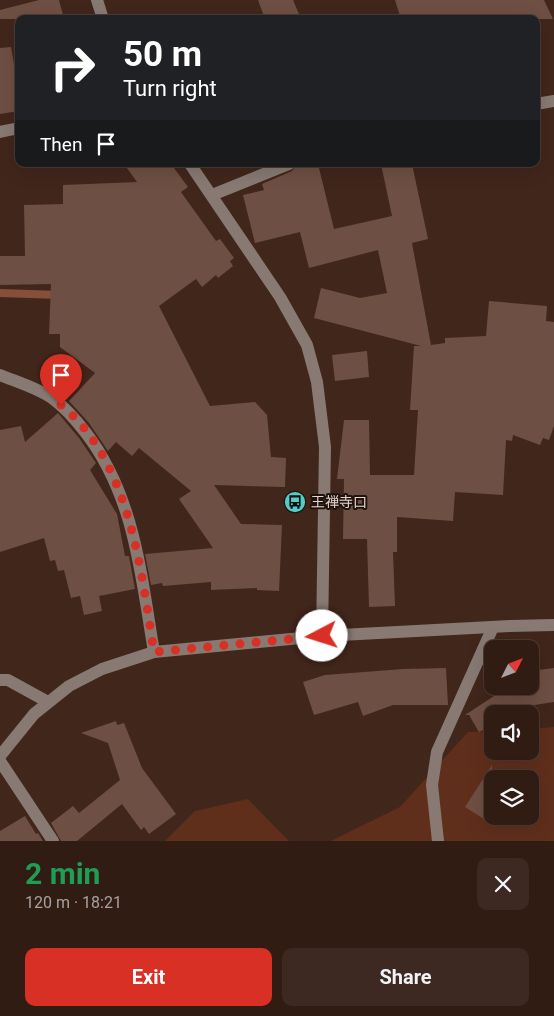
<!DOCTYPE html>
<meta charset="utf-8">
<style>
:root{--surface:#311c14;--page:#3d2922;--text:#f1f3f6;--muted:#a8a1a0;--line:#4c3a34;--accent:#d93025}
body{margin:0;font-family:Roboto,"Noto Sans JP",sans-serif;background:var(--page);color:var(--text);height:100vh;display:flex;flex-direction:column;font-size:19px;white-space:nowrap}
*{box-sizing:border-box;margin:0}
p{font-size:16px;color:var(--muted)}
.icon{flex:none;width:28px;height:28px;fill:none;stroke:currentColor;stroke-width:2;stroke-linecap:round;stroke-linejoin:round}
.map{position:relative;height:841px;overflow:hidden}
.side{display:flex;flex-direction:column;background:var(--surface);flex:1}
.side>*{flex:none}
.banner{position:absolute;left:15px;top:15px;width:525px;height:152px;border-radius:10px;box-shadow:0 5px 20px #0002,0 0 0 1px var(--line);background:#202124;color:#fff;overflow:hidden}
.needle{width:32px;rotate:48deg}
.fabs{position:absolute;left:484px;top:640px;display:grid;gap:10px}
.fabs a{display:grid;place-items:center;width:55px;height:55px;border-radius:10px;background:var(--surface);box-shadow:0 5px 20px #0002,0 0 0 1px var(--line);font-size:25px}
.pin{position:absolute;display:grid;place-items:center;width:42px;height:42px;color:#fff;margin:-51px -21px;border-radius:50% 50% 50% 0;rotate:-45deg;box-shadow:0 0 5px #0007}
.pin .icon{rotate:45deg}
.me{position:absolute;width:55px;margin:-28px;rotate:265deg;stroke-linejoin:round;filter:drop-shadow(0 0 4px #0008)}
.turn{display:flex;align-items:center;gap:18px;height:105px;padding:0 25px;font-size:22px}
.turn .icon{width:65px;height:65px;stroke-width:2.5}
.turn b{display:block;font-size:35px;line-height:42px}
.then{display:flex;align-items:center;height:48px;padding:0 25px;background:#0003;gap:10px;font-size:19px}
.round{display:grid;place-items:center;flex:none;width:52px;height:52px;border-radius:10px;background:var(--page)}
.head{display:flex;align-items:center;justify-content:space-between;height:85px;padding:0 25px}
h1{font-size:30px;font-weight:700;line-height:38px;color:#1e9e55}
.cta{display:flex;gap:10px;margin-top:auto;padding:10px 25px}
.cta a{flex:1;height:58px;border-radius:10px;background:var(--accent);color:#fff;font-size:20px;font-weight:700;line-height:58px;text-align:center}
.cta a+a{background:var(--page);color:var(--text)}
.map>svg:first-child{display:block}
.green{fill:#602f1c;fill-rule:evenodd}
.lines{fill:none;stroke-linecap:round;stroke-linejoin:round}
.stream{stroke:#854f3a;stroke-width:8}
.building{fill:#6e4f43}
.minor{stroke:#887973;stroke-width:12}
.route{stroke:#d93025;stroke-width:9;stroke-dasharray:0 16.2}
.labels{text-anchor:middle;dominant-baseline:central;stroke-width:4;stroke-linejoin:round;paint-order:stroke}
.poi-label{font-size:14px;fill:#e7d4ce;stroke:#1f130e;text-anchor:start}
</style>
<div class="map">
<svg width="554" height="841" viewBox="0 0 554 841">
<rect width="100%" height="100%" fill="#41261b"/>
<g class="green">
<path d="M554 727V841H331L400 807 468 732 492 731V751H530V729ZM492 779H530V816H492Z"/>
<path d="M248 799 289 841H165L195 811Z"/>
</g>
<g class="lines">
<path class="stream" d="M0 293 60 295"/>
</g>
<g class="building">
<path d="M39 0H59L64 19H0V10Z"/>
<path d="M258 0H293L301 19H265Z"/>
<path d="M395 0H544L553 19H401Z"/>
<path d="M11 47 19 94V111L0 114V48Z"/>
<path d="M124 164H171L188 187 181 192 216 241 220 239 234 258 230 261 233 266 218 278 216 275 202 287 196 279 159 306 210 406 255 402 267 415 271 457 286 458 285 487 214 485 241 524 282 525 279 591 257 590V588L211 590V582L163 586 162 583 151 585 145 554 213 548 179 499 191 491 139 448 132 456 116 442 108 451 89 423 69 401 95 373 60 347V334H49L51 284 0 285V256H25L24 205 63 204V185L137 182Z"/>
<path d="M297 164H318L334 229 392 216 381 164H412L428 239 412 243 431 345 445 343V338L486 336 489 301 547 306 546 321 554 322V426L549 440 543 438 540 445 513 435 512 441 506 440 503 495 455 492 453 521 397 517V552H393L395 606 369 607 367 539H343L344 479H337L344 420H369L370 475H414L418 410H410L414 346H421L314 318 321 288 360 298 387 293 378 250 309 268 300 232 255 243 243 195 264 190 262 184 292 171Z"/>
<path d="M367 351 369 377 335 381 332 355Z"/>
<path d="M58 413 79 438 96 463 90 470 117 514 125 556H129L135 589 99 596 102 611 84 615 80 596 71 598 64 570 58 571 55 560 50 561 44 538 0 552V430L21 426 25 442Z"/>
<path d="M446 668 448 705H393L363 716 358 702 314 715 303 682 325 675 403 669Z"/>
<path d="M554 668V702L515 708 518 714H492V726L479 732 469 715H465L494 696 490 686H530V671Z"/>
<path d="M116 721 117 725 124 723 142 768 176 814 149 834 144 827 141 830 122 804 77 841H61L51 823 73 806 79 813 120 780 108 743 81 733Z"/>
<path d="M492 765V824L465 807Z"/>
<path d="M25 816 36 834 38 833 43 841H0V831Z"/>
</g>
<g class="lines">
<g class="minor">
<path d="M97 0 103 19"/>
<path d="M536 104 554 101"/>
<path d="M0 132 19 128"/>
<path d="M190 164 280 297 307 345 317 382 325 447 322 636"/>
<path d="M212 195 289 164"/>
<path d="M0 375C17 382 37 388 52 398 66 408 76 420 86 433 135 497 141 576 154 652"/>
<path d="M0 680H8L48 702"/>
<path d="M0 756 34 714 69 686 102 669 154 652 322 636 510 626 554 625"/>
<path d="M0 761 53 841"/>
<path d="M438 841 432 785 437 752 493 627"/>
</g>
</g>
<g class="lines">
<path class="route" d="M61 405C130 461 141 570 154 652L322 636"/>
</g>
<defs>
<g id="bus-disc" transform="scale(1.125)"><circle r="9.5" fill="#54cdc8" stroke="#1f130e"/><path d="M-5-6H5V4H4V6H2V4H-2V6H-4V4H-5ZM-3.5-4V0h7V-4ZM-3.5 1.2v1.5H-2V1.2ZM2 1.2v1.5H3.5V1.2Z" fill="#111"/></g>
</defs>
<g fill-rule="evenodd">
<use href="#bus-disc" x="295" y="502"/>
</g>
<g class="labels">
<g class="poi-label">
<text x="311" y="502">王禅寺口</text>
</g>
</g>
</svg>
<div class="fabs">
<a><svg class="needle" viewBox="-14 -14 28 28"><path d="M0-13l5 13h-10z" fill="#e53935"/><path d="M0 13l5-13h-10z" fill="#a8a1a0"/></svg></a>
<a><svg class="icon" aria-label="sound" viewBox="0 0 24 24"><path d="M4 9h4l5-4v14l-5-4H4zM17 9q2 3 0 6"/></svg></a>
<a><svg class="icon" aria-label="layers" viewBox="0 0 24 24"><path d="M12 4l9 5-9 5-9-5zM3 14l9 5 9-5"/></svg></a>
</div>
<div class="pin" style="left:61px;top:405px;background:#d93025"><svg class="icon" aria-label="arrive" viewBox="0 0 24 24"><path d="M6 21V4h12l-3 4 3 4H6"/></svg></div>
<svg class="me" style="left:322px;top:636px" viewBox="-20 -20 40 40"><circle r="19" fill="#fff"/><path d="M0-13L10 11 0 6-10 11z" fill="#d93025"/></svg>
<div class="banner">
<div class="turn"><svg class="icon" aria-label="right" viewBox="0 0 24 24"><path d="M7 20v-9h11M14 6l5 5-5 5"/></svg><div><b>50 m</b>Turn right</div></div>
<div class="then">Then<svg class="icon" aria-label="arrive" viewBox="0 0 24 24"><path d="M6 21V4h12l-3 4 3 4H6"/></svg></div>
</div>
</div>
<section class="side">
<div class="head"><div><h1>2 min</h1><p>120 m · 18:21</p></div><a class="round"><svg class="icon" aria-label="close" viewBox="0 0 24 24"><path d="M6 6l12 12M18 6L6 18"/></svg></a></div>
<div class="cta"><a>Exit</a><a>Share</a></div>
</section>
